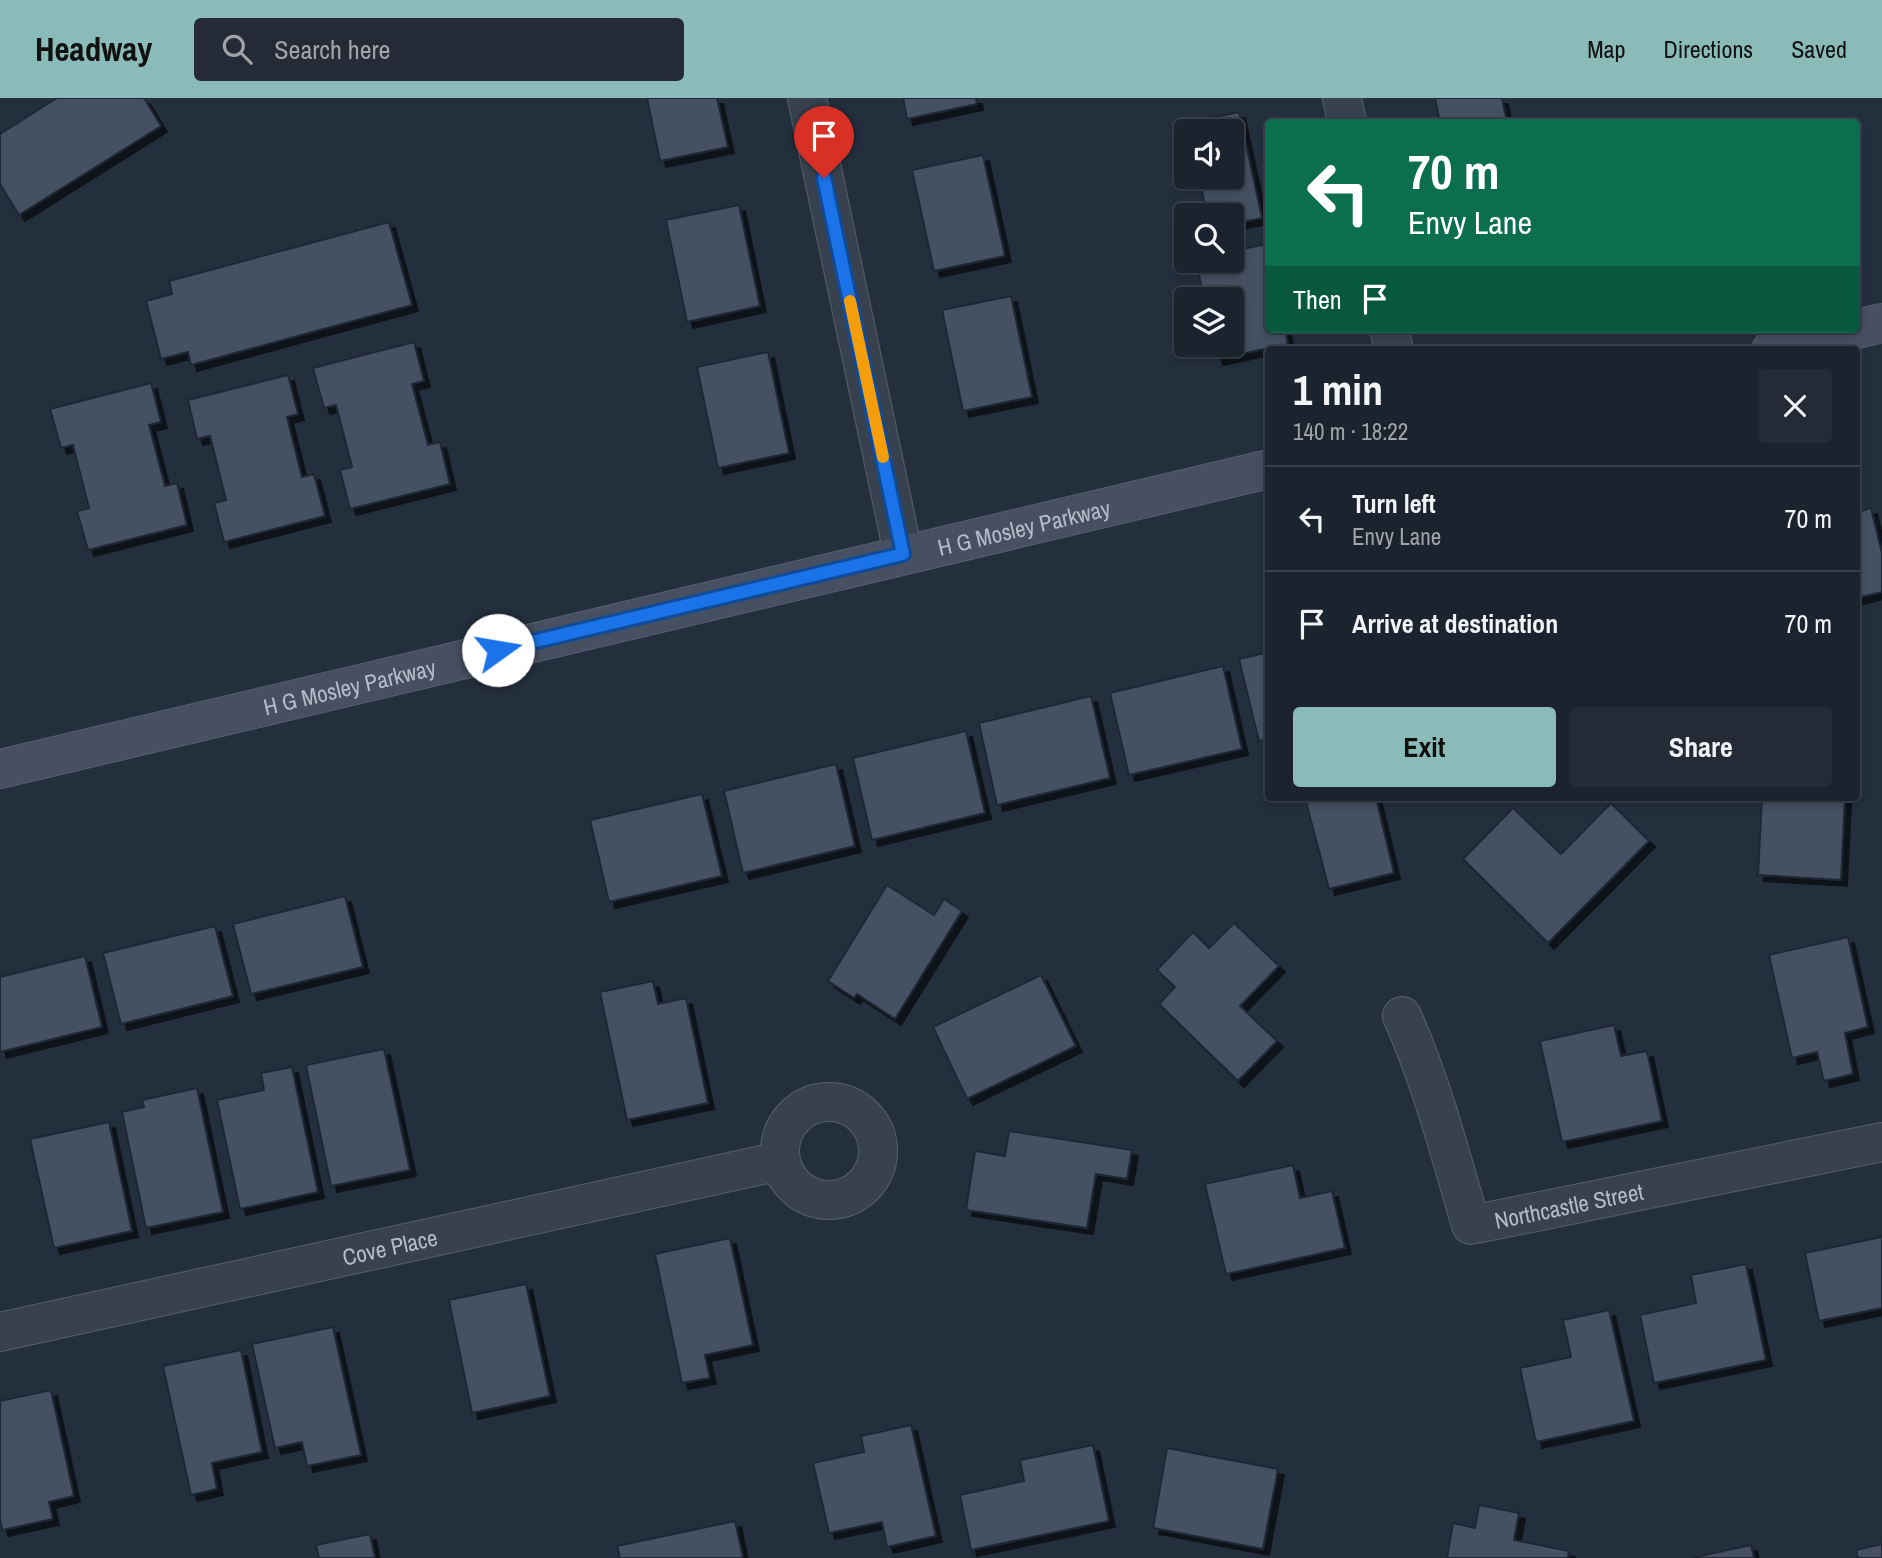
<!DOCTYPE html>
<meta charset="utf-8">
<style>
:root{--surface:#1b232e;--page:#242b36;--text:#f1f3f6;--muted:#a0a4aa;--line:#39404a;--accent:#8bbbb9}
body{margin:0;font-family:"Archivo Narrow",sans-serif;background:var(--page);color:var(--text);height:100vh;display:flex;flex-direction:column;font-size:26px;white-space:nowrap}
*{box-sizing:border-box;margin:0}
p{font-size:23px;color:var(--muted)}
.icon{flex:none;width:38px;height:38px;fill:none;stroke:currentColor;stroke-width:2;stroke-linecap:round;stroke-linejoin:round}
.map{position:relative;flex:1;overflow:hidden}
.sheet{position:absolute;left:1265px;top:248px;width:595px;height:455px;display:flex;flex-direction:column;background:var(--surface);border-radius:7px;box-shadow:0 4px 10px #0003,0 0 0 2px var(--line)}
.sheet>*{flex:none}
.hud{position:absolute;left:1265px;top:21px;width:595px;height:214px;border-radius:7px;box-shadow:0 4px 10px #0003,0 0 0 2px var(--line);background:#0b6e4f;color:#fff;overflow:hidden}
.controls{position:absolute;left:1174px;top:21px;display:grid;gap:14px}
.controls a{display:grid;place-items:center;width:70px;height:70px;border-radius:7px;background:var(--surface);box-shadow:0 4px 10px #0003,0 0 0 2px var(--line);font-size:35px}
.pin{position:absolute;display:grid;place-items:center;width:60px;height:60px;color:#fff;margin:-72px -30px;border-radius:50% 50% 50% 0;rotate:-45deg;box-shadow:0 0 7px #0007}
.pin .icon{rotate:45deg}
.me{position:absolute;width:77px;margin:-38px;rotate:77deg;stroke-linejoin:round;filter:drop-shadow(0 0 5px #0008)}
.turn{display:flex;align-items:center;gap:24px;height:147px;padding:0 28px;font-size:32px}
.turn .icon{width:91px;height:91px;stroke-width:2.5}
.turn b{display:block;font-size:49px;line-height:60px}
.then{display:flex;align-items:center;height:66px;padding:0 28px;background:#0003;gap:14px;font-size:26px}
.round{display:grid;place-items:center;flex:none;width:74px;height:74px;border-radius:7px;background:var(--page)}
.head{display:flex;align-items:center;justify-content:space-between;height:119px;padding:0 28px}
h1{font-size:42px;font-weight:800;line-height:52px}
.primary-button{display:flex;gap:14px;margin-top:auto;padding:14px 28px}
.primary-button a{flex:1;height:80px;border-radius:7px;background:var(--accent);color:#111;font-size:28px;font-weight:800;line-height:80px;text-align:center}
.primary-button a+a{background:var(--page);color:var(--text)}
ul{padding:0;list-style:none}
li{display:flex;align-items:center;gap:21px;height:105px;padding:0 28px;border-top:2px solid var(--line)}
li div{flex:1}
li b{display:block;font-size:26px}
li em{font-style:normal}
header{display:flex;align-items:center;gap:42px;box-sizing:border-box;height:98px;padding:0 35px;background:var(--accent);color:#111}
header strong{font-size:33px}
nav{display:flex;gap:38px;margin-inline-start:auto;font-size:24px}
.search{width:490px;height:63px;background:var(--page);display:flex;align-items:center;gap:18px;box-sizing:border-box;padding:0 24px;border-radius:7px;color:var(--muted);font-size:26px}
.map>svg:first-child{display:block}
.building{fill:#455162;stroke:#1f2835;stroke-width:2;filter:url(#shadow)}
.lines{fill:none;stroke-linecap:round;stroke-linejoin:round}
.minor-casing{stroke:#565f6c;stroke-width:40}
.secondary-casing{stroke:#565f6c;stroke-width:40}
.minor{stroke:#38414e;stroke-width:38}
.secondary{stroke:#465061;stroke-width:38}
.route-casing{stroke:#114b97;stroke-width:18}
.route{stroke:#1a73e8;stroke-width:12}
.slow{stroke:#f59e0b;stroke-width:12}
.labels{text-anchor:middle;dominant-baseline:central;stroke-width:5;stroke-linejoin:round;paint-order:stroke}
.street-label{font-size:23px;fill:#b4bcc9;stroke:#1d2633}
</style>
<header>
<strong>Headway</strong>
<div class="search"><svg class="icon" aria-label="search" viewBox="0 0 24 24"><circle cx="10" cy="10" r="6"/><path d="M15 15l6 6"/></svg>Search here</div>
<nav><a>Map</a><a>Directions</a><a>Saved</a></nav>
</header>
<div class="map">
<svg width="1882" height="1460" viewBox="0 0 1882 1460">
<defs>
<filter id="shadow"><feDropShadow dx="6" dy="6" stdDeviation="0" flood-color="#0009"/></filter>
</defs>
<rect width="100%" height="100%" fill="#242f3e"/>
<g class="building">
<path d="M57 0H144L161 28 19 117 0 86V36Z"/>
<path d="M647 0H717L728 49 660 63Z"/>
<path d="M903 0H976L977 6 907 21Z"/>
<path d="M1435 0H1502L1507 24H1440Z"/>
<path d="M1239 14 1262 120 1232 126V117H1207L1199 79H1232V33H1189L1187 25Z"/>
<path d="M983 57 1005 158 934 173 912 72Z"/>
<path d="M739 107 760 208 687 224 666 122Z"/>
<path d="M389 124 412 207 191 267 188 254 161 261 146 203 172 196 169 183Z"/>
<path d="M1267 146 1269 231H1285L1288 246 1217 261 1214 247H1232V201H1204L1196 163H1232V153Z"/>
<path d="M1011 198 1032 299 963 313 942 212Z"/>
<path d="M414 244 424 283 412 286 428 347 440 344 450 386 350 411 340 372 352 369 336 307 324 310 313 270Z"/>
<path d="M768 254 789 355 718 370 697 269Z"/>
<path d="M288 277 298 316 287 319 302 379 314 376 325 418 224 444 214 405 226 402 210 338 197 341 188 302Z"/>
<path d="M151 285 161 324 149 327 165 388 177 385 187 427 88 452 77 413 89 410 73 347 61 350 50 311Z"/>
<path d="M1871 410 1882 455V494L1857 500V414Z"/>
<path d="M1269 554V641L1259 643 1239 561Z"/>
<path d="M1223 568 1242 651 1129 677 1110 595Z"/>
<path d="M1091 598 1110 680 997 707 979 625Z"/>
<path d="M966 633 985 715 872 742 853 660Z"/>
<path d="M836 666 855 748 743 775 724 693Z"/>
<path d="M702 696 722 778 609 804 590 722Z"/>
<path d="M1305 700H1376L1394 775 1329 791Z"/>
<path d="M1762 700H1845L1841 782 1758 777Z"/>
<path d="M1611 705 1649 743 1548 845 1463 761 1513 710 1561 756Z"/>
<path d="M887 787 934 817 944 801 962 813 895 921 857 896 854 900 828 883Z"/>
<path d="M345 798 363 869 251 896 233 826Z"/>
<path d="M1234 825 1279 868 1240 908 1277 943 1238 983 1159 906 1175 889 1157 872 1193 834 1209 850Z"/>
<path d="M215 828 233 898 121 926 103 855Z"/>
<path d="M1848 839 1868 929 1845 935 1853 976 1824 983 1817 954 1792 960 1769 857Z"/>
<path d="M85 858 102 929 0 954V879Z"/>
<path d="M1041 877 1076 948 967 1001 933 929Z"/>
<path d="M653 883 658 906 686 900 708 1005 627 1022 600 894Z"/>
<path d="M1614 927 1621 958 1647 953 1662 1023 1562 1044 1540 943Z"/>
<path d="M384 951 410 1072 331 1088 306 967Z"/>
<path d="M292 969 318 1094 240 1111 217 1002 264 992 261 975Z"/>
<path d="M197 990 223 1114 146 1130 122 1014 144 1009 142 1002Z"/>
<path d="M109 1024 132 1133 54 1150 30 1041Z"/>
<path d="M1009 1033 1132 1052 1127 1081 1096 1076 1087 1130 966 1112 975 1053 1005 1058Z"/>
<path d="M1293 1067 1300 1100 1332 1093 1345 1150 1226 1176 1205 1086Z"/>
<path d="M1882 1139V1210L1819 1223 1805 1155Z"/>
<path d="M730 1140 753 1247 705 1257 710 1280 682 1285 655 1156Z"/>
<path d="M1746 1166 1766 1262 1654 1285 1640 1217 1696 1205 1691 1177Z"/>
<path d="M526 1186 550 1298 472 1315 449 1202Z"/>
<path d="M1609 1212 1634 1323 1536 1344 1520 1270 1571 1259 1563 1222Z"/>
<path d="M333 1229 361 1357 307 1368 302 1344 275 1350 252 1246Z"/>
<path d="M241 1252 262 1354 212 1365 217 1391 191 1397 163 1268Z"/>
<path d="M51 1292 74 1398 49 1404 53 1421 2 1432 0 1421V1303Z"/>
<path d="M911 1327 936 1438 887 1449 882 1424 829 1435 813 1365 864 1354 861 1338Z"/>
<path d="M1093 1347 1109 1423 971 1452 960 1397 1024 1383 1020 1362Z"/>
<path d="M1167 1350 1278 1371 1263 1451 1153 1430Z"/>
<path d="M1479 1407 1519 1415 1514 1442 1569 1453 1568 1460H1447L1453 1425 1475 1430Z"/>
<path d="M735 1423 743 1460H620L617 1448Z"/>
<path d="M370 1436 375 1460H319L316 1447Z"/>
<path d="M1882 1446V1460H1858L1856 1452Z"/>
<path d="M1751 1447 1754 1460H1691Z"/>
</g>
<g class="lines">
<g class="minor-casing">
<g id="minor">
<path d="M807 0 903 455"/>
<path d="M1342 0 1347 24"/>
<path d="M1389 231 1394 252"/>
<path id="s1" d="M1402 918C1432 985 1450 1056 1471 1127L1882 1044"/>
<circle cx="829" cy="1053" r="49"/>
<path id="s2" d="M0 1234 780 1063"/>
</g>
</g>
<g class="secondary-casing">
<g id="secondary">
<path d="M1771 252 1882 225"/>
<path id="s3" d="M0 671 1269 371"/>
</g>
</g>
<use href="#minor" class="minor"/>
<use href="#secondary" class="secondary"/>
</g>
<g class="lines">
<g class="route-casing">
<path id="route" d="M498 552 903 456 824 80"/>
</g>
<use href="#route" class="route"/>
<path class="slow" d="M850 203 883 359"/>
</g>
<g class="labels">
<g class="street-label">
<text stroke="none"><textPath href="#s3" startOffset="1052">H G Mosley Parkway</textPath></text>
<text stroke="none"><textPath href="#s3" startOffset="359">H G Mosley Parkway</textPath></text>
<text stroke="none"><textPath href="#s1" startOffset="320">Northcastle Street</textPath></text>
<text stroke="none"><textPath href="#s2" startOffset="399">Cove Place</textPath></text>
</g>
</g>
</svg>
<div class="controls">
<a><svg class="icon" aria-label="sound" viewBox="0 0 24 24"><path d="M4 9h4l5-4v14l-5-4H4zM17 9q2 3 0 6"/></svg></a>
<a><svg class="icon" aria-label="search" viewBox="0 0 24 24"><circle cx="10" cy="10" r="6"/><path d="M15 15l6 6"/></svg></a>
<a><svg class="icon" aria-label="layers" viewBox="0 0 24 24"><path d="M12 4l9 5-9 5-9-5zM3 14l9 5 9-5"/></svg></a>
</div>
<div class="pin" style="left:824px;top:80px;background:#d93025"><svg class="icon" aria-label="arrive" viewBox="0 0 24 24"><path d="M6 21V4h12l-3 4 3 4H6"/></svg></div>
<svg class="me" style="left:498px;top:552px" viewBox="-20 -20 40 40"><circle r="19" fill="#fff"/><path d="M0-13L10 11 0 6-10 11z" fill="#1a73e8"/></svg>
<div class="hud">
<div class="turn"><svg class="icon" aria-label="left" viewBox="0 0 24 24"><path d="M17 20v-9H6M10 6l-5 5 5 5"/></svg><div><b>70 m</b>Envy Lane</div></div>
<div class="then">Then<svg class="icon" aria-label="arrive" viewBox="0 0 24 24"><path d="M6 21V4h12l-3 4 3 4H6"/></svg></div>
</div>
<section class="sheet">
<div class="head"><div><h1>1 min</h1><p>140 m · 18:22</p></div><a class="round"><svg class="icon" aria-label="close" viewBox="0 0 24 24"><path d="M6 6l12 12M18 6L6 18"/></svg></a></div>
<ul>
<li><svg class="icon" aria-label="left" viewBox="0 0 24 24"><path d="M17 20v-9H6M10 6l-5 5 5 5"/></svg><div><b>Turn left</b><p>Envy Lane</p></div><em>70 m</em></li>
<li><svg class="icon" aria-label="arrive" viewBox="0 0 24 24"><path d="M6 21V4h12l-3 4 3 4H6"/></svg><div><b>Arrive at destination</b></div><em>70 m</em></li>
</ul>
<div class="primary-button"><a>Exit</a><a>Share</a></div>
</section>
</div>
